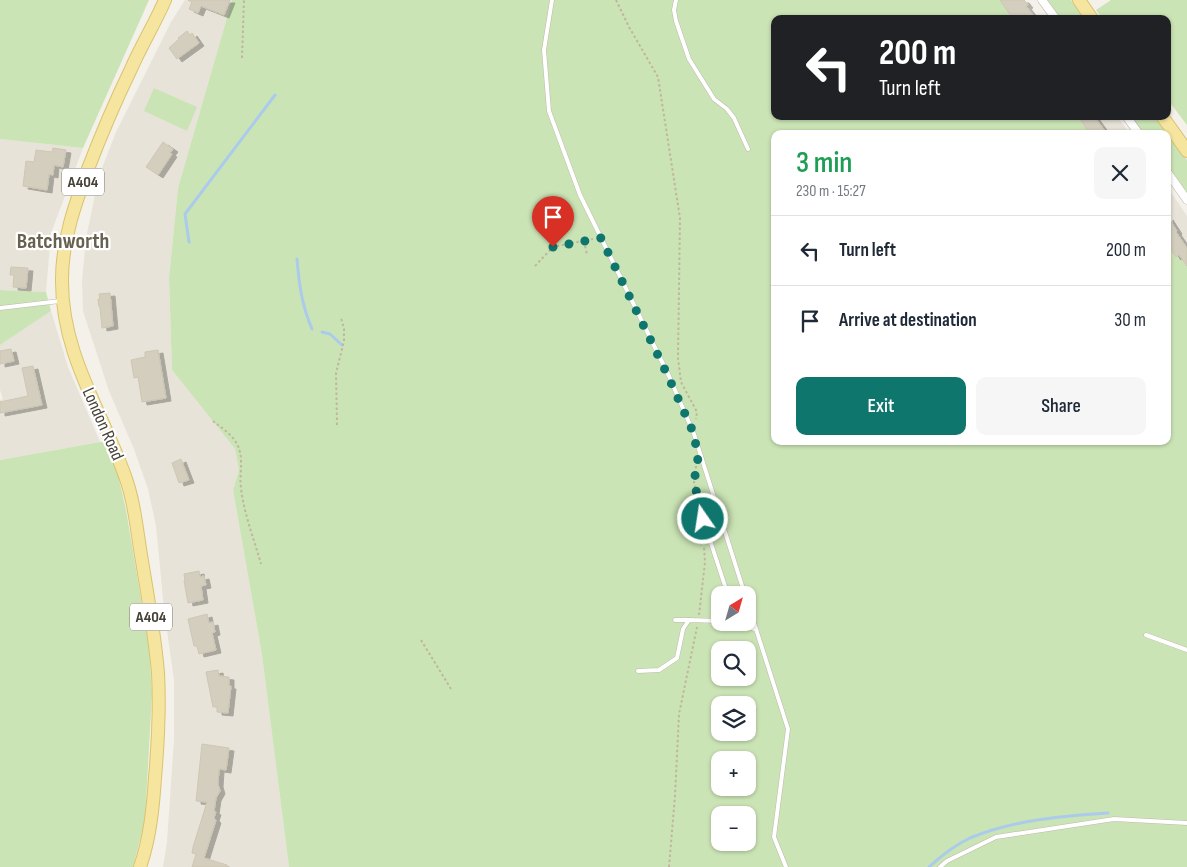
<!DOCTYPE html>
<meta charset="utf-8">
<style>
:root{--surface:#fff;--page:#f6f6f7;--text:#1f2937;--muted:#747a83;--line:#e0e1e3;--accent:#0f766e}
body{margin:0;font-family:"Sofia Sans Condensed",sans-serif;background:var(--page);color:var(--text);height:100vh;display:flex;flex-direction:column;font-size:19px;white-space:nowrap}
*{box-sizing:border-box;margin:0}
p{font-size:16px;color:var(--muted)}
.icon{flex:none;width:28px;height:28px;fill:none;stroke:currentColor;stroke-width:2;stroke-linecap:round;stroke-linejoin:round}
.map{position:relative;flex:1;overflow:hidden}
.panel{position:absolute;left:771px;top:130px;width:400px;height:315px;display:flex;flex-direction:column;background:var(--surface);border-radius:10px;box-shadow:0 1px 4px #0004}
.panel>*{flex:none}
.guide{position:absolute;left:771px;top:15px;width:400px;height:105px;border-radius:10px;box-shadow:0 1px 4px #0004;background:#202124;color:#fff;overflow:hidden}
.needle{width:32px;rotate:37deg}
.fabs{position:absolute;left:711px;top:586px;display:grid;gap:10px}
.fabs a{display:grid;place-items:center;width:45px;height:45px;border-radius:10px;background:var(--surface);box-shadow:0 1px 4px #0004;font-size:25px}
.pin{position:absolute;display:grid;place-items:center;width:42px;height:42px;color:#fff;margin:-51px -21px;border-radius:50% 50% 50% 0;rotate:-45deg;box-shadow:0 0 5px #0007}
.pin .icon{rotate:45deg}
.me{position:absolute;width:55px;margin:-28px;rotate:347deg;stroke-linejoin:round;filter:drop-shadow(0 0 4px #0008)}
.turn{display:flex;align-items:center;gap:18px;height:105px;padding:0 25px;font-size:22px}
.turn .icon{width:65px;height:65px;stroke-width:2.5}
.turn b{display:block;font-size:35px;line-height:42px}
.round{display:grid;place-items:center;flex:none;width:52px;height:52px;border-radius:10px;background:var(--page)}
.head{display:flex;align-items:center;justify-content:space-between;height:85px;padding:0 25px}
h1{font-size:30px;font-weight:600;line-height:38px;color:#1e9e55}
.primary-button{display:flex;gap:10px;margin-top:auto;padding:10px 25px}
.primary-button a{flex:1;height:58px;border-radius:10px;background:var(--accent);color:#fff;font-size:20px;font-weight:600;line-height:58px;text-align:center}
.primary-button a+a{background:var(--page);color:var(--text)}
ul{padding:0;list-style:none}
li{display:flex;align-items:center;gap:15px;height:70px;padding:0 25px;border-top:1px solid var(--line)}
li div{flex:1}
li b{display:block;font-size:19px}
li em{font-style:normal}
.map>svg:first-child{display:block}
.residential{fill:#e7e3d8}
.green{fill:#cbe4b5;fill-rule:evenodd}
.lines{fill:none;stroke-linecap:round;stroke-linejoin:round}
.stream{stroke:#aacbeb;stroke-width:3}
.building{fill:#d4cebf;stroke:#cec6b3;filter:url(#shadow)}
.service-casing{stroke:#beb9ac;stroke-width:5}
.minor-casing{stroke:#beb9ac;stroke-width:9}
.primary-casing{stroke:#dac370;stroke-width:14}
.path{stroke:#bfb69f;stroke-width:2;stroke-dasharray:2.5 2.5;stroke-linecap:butt}
.service{stroke:#fff;stroke-width:4}
.minor{stroke:#fff;stroke-width:8}
.primary{stroke:#f6e59f;stroke-width:12}
.route{stroke:#0f766e;stroke-width:9;stroke-dasharray:0 16.2}
.labels{text-anchor:middle;dominant-baseline:central;stroke-width:4.5;stroke-linejoin:round;paint-order:stroke}
.shield{fill:#fff;stroke:#7e7b74;stroke-width:1}
.shield-label{font-size:16px;font-weight:bold;fill:#464238}
.street-label{font-size:18px;fill:#464238;stroke:#fff}
.district-label{font-size:22px;font-weight:bold;fill:#686150;stroke:#fff}
</style>
<div class="map">
<svg width="1187" height="867" viewBox="0 0 1187 867">
<defs>
<filter id="shadow"><feDropShadow dx="5" dy="3" stdDeviation="0" flood-color="#0004"/></filter>
</defs>
<rect width="100%" height="100%" fill="#f3f1e9"/>
<g class="residential">
<path d="M185 0H232L178 188 169 278 172 370 235 449 239 470 233 490 262 655 289 867H163L167 842 174 740V680L164 609 156 526 148 489 134 449 109 391 83 311 82 281 86 238 99 176 116 132 171 22Z"/>
<path d="M1019 116H1117L1130 134H1032Z"/>
<path d="M0 139 83 148 51 233 46 292 0 290Z"/>
<path d="M1168 188 1187 216V343L1168 317Z"/>
<path d="M51 311 68 367 100 442 0 460V400L3 399 0 390V345Z"/>
</g>
<g class="green">
<path d="M0 0H149L83 148 0 139Z"/>
<path d="M232 0H1002L1012 19H775V116H1078L1090 134H775V441H1168V246L1175 257 1181 258 1187 266V867H289L262 655 233 490 239 470 235 449 172 370 169 278 178 188ZM720 595H748V622H720ZM720 650H748V678H720ZM720 705H748V732H720ZM720 760H748V788H720ZM720 815H748V842H720Z"/>
<path d="M1045 0H1071L1084 19H1059Z"/>
<path d="M1111 0H1187V125L1168 100V19H1103L1096 10Z"/>
<path d="M154 88 197 107 187 131 144 111Z"/>
<path d="M1129 116H1155L1187 160V196L1168 169V134H1142Z"/>
<path d="M0 290 46 292 51 311 0 345Z"/>
<path d="M100 442H105L118 475 126 510 149 646 152 694 145 820 133 867H0V460Z"/>
</g>
<g class="lines">
<g class="stream">
<path d="M189 242 185 214 275 95"/>
<path d="M297 259C299 284 302 306 312 329"/>
<path d="M322 332 330 334 342 345"/>
<path d="M929 867C941 856 955 845 970 838 1013 820 1062 816 1108 813"/>
</g>
</g>
<g class="building">
<path d="M188 0H230L224 15 201 6 198 13 189 9 192 2Z"/>
<path d="M1000 0H1024L1028 5 1026 6 1036 19H1013Z"/>
<path d="M187 31 190 35 192 33 199 43 177 59 169 48 179 39 178 38Z"/>
<path d="M1078 116H1094L1107 134H1090Z"/>
<path d="M163 142 173 149 170 153 172 154 158 175 146 167Z"/>
<path d="M53 148 66 150 63 167 54 165 53 175 49 174 47 190 23 186 26 161 34 162 36 150 52 152Z"/>
<path d="M1168 217 1177 231 1176 232 1187 248V266L1179 255 1176 257 1168 246Z"/>
<path d="M11 267 28 268 26 288 13 287 14 275H10Z"/>
<path d="M110 293 113 326 102 328 100 307H99L98 299H100L99 294Z"/>
<path d="M11 349 14 361 0 364V351Z"/>
<path d="M158 350 166 398 142 402 138 377 134 378 131 360 145 357V352Z"/>
<path d="M33 366 42 405 0 413V402L28 396 22 368Z"/>
<path d="M181 459 189 480 179 483 172 463Z"/>
<path d="M199 571 200 577 204 576 206 585 201 586 203 600 188 603 184 581H185L184 574Z"/>
<path d="M207 614 209 623 213 622 215 632 212 633 216 650 199 654 197 646H194L188 619Z"/>
<path d="M218 670 219 676 229 677V686H231L228 713 217 712V707H213L206 672Z"/>
<path d="M202 744 229 748 226 770 219 769 218 784 220 791 216 798 214 811 216 812 214 818 216 820 204 858 227 865V867H192L196 854 192 853 193 847 207 802 196 801Z"/>
</g>
<g class="lines">
<g class="service-casing">
<g id="service">
<path d="M552 0 544 50 549 111 580 195 669 376 694 434 745 595"/>
<path d="M676 0 674 10 676 21 689 59 714 99 727 109 734 118 748 149"/>
<path d="M0 308 60 301"/>
<path d="M703 519 728 595"/>
<path d="M748 604 788 729 774 837 786 867"/>
<path d="M675 620H689"/>
<path d="M736 622 755 629"/>
<path d="M1146 635 1187 650"/>
<path d="M638 671 659 670 677 658 683 629 689 620 720 621"/>
<path d="M940 867 947 861 996 837 1114 819 1187 823"/>
</g>
</g>
<g class="minor-casing">
<g id="minor">
<path d="M1042 0 1056 19"/>
<path d="M1126 116 1139 134"/>
<path d="M1168 173 1187 200"/>
</g>
</g>
<g class="primary-casing">
<g id="primary">
<path d="M1079 0 1092 19"/>
<path d="M1162 116 1187 151"/>
<path d="M140 867C150 838 153 808 155 778 158 743 160 708 158 673 155 636 148 598 142 561 137 533 135 503 125 476 101 409 61 353 62 279 62 241 75 204 88 169 101 135 115 102 131 69 141 46 155 23 165 0"/>
</g>
</g>
<g class="path">
<path d="M616 0 629 27 658 77 680 218 678 358 681 382 697 412 696 419"/>
<path d="M242 58 244 0"/>
<path d="M584 241 587 255"/>
<path d="M535 266 553 247 593 239"/>
<path d="M213 421C222 428 233 435 238 446 244 460 239 474 241 488 244 514 254 539 261 564"/>
<path d="M337 425 336 373 344 341V329L341 318"/>
<path d="M696 466 694 482 701 513"/>
<path d="M699 615 705 562 704 547"/>
<path d="M421 640 451 689"/>
<path d="M669 867 675 796 679 714 697 627"/>
</g>
<use href="#service" class="service"/>
<use href="#minor" class="minor"/>
<use href="#primary" class="primary"/>
</g>
<g class="lines">
<path class="route" d="M553 247 601 238 668 376 694 434 698 458 694 482 703 519"/>
</g>
<g class="labels">
<g class="shield">
<rect x="62" y="168.5" width="42" height="27" rx="4"/>
<rect x="130" y="603.5" width="42" height="27" rx="4"/>
</g>
<g class="shield-label">
<text x="83" y="182">A404</text>
<text x="151" y="617">A404</text>
</g>
<g class="street-label">
<text transform="translate(103 424) rotate(66)">London Road</text>
</g>
<g class="district-label">
<text x="63" y="241">Batchworth</text>
</g>
</g>
</svg>
<div class="fabs">
<a><svg class="needle" viewBox="-14 -14 28 28"><path d="M0-13l5 13h-10z" fill="#e53935"/><path d="M0 13l5-13h-10z" fill="#747a83"/></svg></a>
<a><svg class="icon" aria-label="search" viewBox="0 0 24 24"><circle cx="10" cy="10" r="6"/><path d="M15 15l6 6"/></svg></a>
<a><svg class="icon" aria-label="layers" viewBox="0 0 24 24"><path d="M12 4l9 5-9 5-9-5zM3 14l9 5 9-5"/></svg></a>
<a>+</a>
<a>−</a>
</div>
<div class="pin" style="left:553px;top:247px;background:#d93025"><svg class="icon" aria-label="arrive" viewBox="0 0 24 24"><path d="M6 21V4h12l-3 4 3 4H6"/></svg></div>
<svg class="me" style="left:703px;top:519px" viewBox="-20 -20 40 40"><circle r="17" fill="#0f766e" stroke="#fff" stroke-width="3"/><path d="M0-11L8 9 0 5-8 9z" fill="#fff"/></svg>
<div class="guide">
<div class="turn"><svg class="icon" aria-label="left" viewBox="0 0 24 24"><path d="M17 20v-9H6M10 6l-5 5 5 5"/></svg><div><b>200 m</b>Turn left</div></div>
</div>
<section class="panel">
<div class="head"><div><h1>3 min</h1><p>230 m · 15:27</p></div><a class="round"><svg class="icon" aria-label="close" viewBox="0 0 24 24"><path d="M6 6l12 12M18 6L6 18"/></svg></a></div>
<ul>
<li><svg class="icon" aria-label="left" viewBox="0 0 24 24"><path d="M17 20v-9H6M10 6l-5 5 5 5"/></svg><div><b>Turn left</b></div><em>200 m</em></li>
<li><svg class="icon" aria-label="arrive" viewBox="0 0 24 24"><path d="M6 21V4h12l-3 4 3 4H6"/></svg><div><b>Arrive at destination</b></div><em>30 m</em></li>
</ul>
<div class="primary-button"><a>Exit</a><a>Share</a></div>
</section>
</div>
